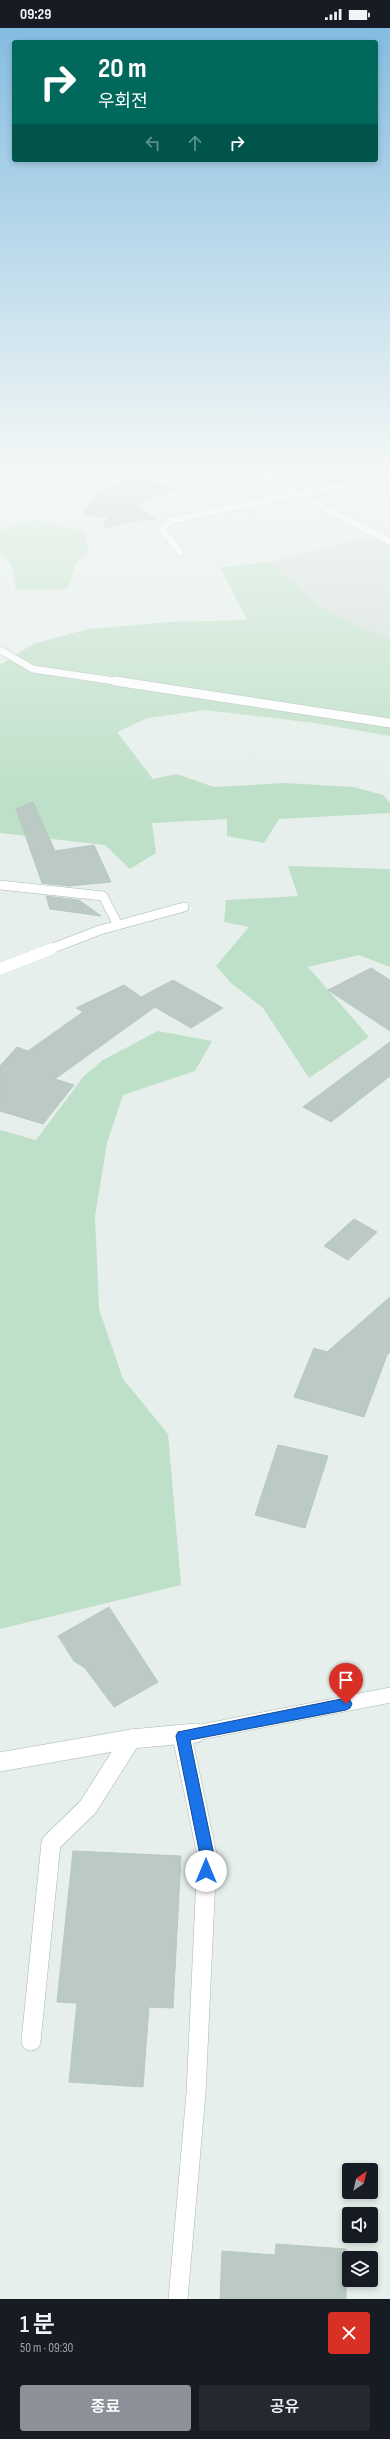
<!DOCTYPE html>
<html lang="ko">
<meta charset="utf-8">
<style>
:root{--surface:#171b24;--page:#242831;--text:#f1f3f6;--muted:#9ea1a6;--accent:#8c9099}
body{margin:0;font-family:"Sofia Sans Condensed","Noto Sans KR",sans-serif;background:var(--page);color:var(--text);height:100vh;display:flex;flex-direction:column;font-size:15px;white-space:nowrap}
*{box-sizing:border-box;margin:0}
p{font-size:13px;color:var(--muted)}
.icon{flex:none;width:22px;height:22px;fill:none;stroke:currentColor;stroke-width:2;stroke-linecap:round;stroke-linejoin:round}
.map{position:relative;height:2271px;overflow:hidden}
.side{display:flex;flex-direction:column;background:var(--surface);flex:1}
.side>*{flex:none}
.top-card{position:absolute;left:12px;top:12px;width:366px;height:122px;border-radius:4px;box-shadow:0 2px 6px #0003;background:#00695c;color:#fff;overflow:hidden}
.needle{width:26px;rotate:34deg}
.buttons{position:absolute;left:342px;top:2135px;display:grid;gap:8px}
.buttons a{display:grid;place-items:center;width:36px;height:36px;border-radius:4px;background:var(--surface);box-shadow:0 2px 6px #0003;font-size:20px}
.pin{position:absolute;display:grid;place-items:center;width:34px;height:34px;color:#fff;margin:-41px -17px;border-radius:50% 50% 50% 0;rotate:-45deg;box-shadow:0 0 4px #0007}
.pin .icon{rotate:45deg}
.me{position:absolute;width:44px;margin:-22px;rotate:0deg;stroke-linejoin:round;filter:drop-shadow(0 0 3px #0008)}
.turn{display:flex;align-items:center;gap:14px;height:84px;padding:0 20px;font-size:18px}
.turn .icon{width:52px;height:52px;stroke-width:2.5}
.turn b{display:block;font-size:28px;line-height:34px}
.lanes{display:flex;align-items:center;height:38px;padding:0 20px;background:#0003;justify-content:center;gap:20px;direction:ltr}
.lanes .off{opacity:.35}
.round{display:grid;place-items:center;flex:none;width:42px;height:42px;border-radius:4px;background:var(--page)}
.headline{display:flex;align-items:center;justify-content:space-between;height:68px;padding:0 20px}
h1{font-size:24px;font-weight:600;line-height:30px}
.cta{display:flex;gap:8px;margin-top:auto;padding:8px 20px}
.cta a{flex:1;height:46px;border-radius:4px;background:var(--accent);color:#fff;font-size:16px;font-weight:600;line-height:46px;text-align:center}
.cta a+a{background:var(--page);color:var(--text)}
.status{display:flex;justify-content:space-between;align-items:center;height:28px;padding:0 20px;background:var(--surface);direction:ltr}
.status svg{height:11px;fill:currentColor}
.map>svg:first-child{display:block}
.built{fill:#d4dfda}
.green{fill:#bfe0c8}
.building{fill:#bbcac4;stroke:#b8c9c2}
.lines{fill:none;stroke-linecap:round;stroke-linejoin:round}
.service-far1-casing{stroke:#a8b8b2;stroke-width:10}
.service-casing{stroke:#a8b8b2;stroke-width:20}
.minor-far4-casing{stroke:#a8b8b2;stroke-width:8}
.minor-far3-casing{stroke:#a8b8b2;stroke-width:10}
.minor-far2-casing{stroke:#a8b8b2;stroke-width:12}
.minor-far1-casing{stroke:#a8b8b2;stroke-width:16}
.minor-casing{stroke:#a8b8b2;stroke-width:20}
.service-far1{stroke:#fff;stroke-width:9}
.service{stroke:#fff;stroke-width:19}
.minor-far4{stroke:#fff;stroke-width:7}
.minor-far3{stroke:#fff;stroke-width:9}
.minor-far2{stroke:#fff;stroke-width:12}
.minor-far1{stroke:#fff;stroke-width:15}
.minor{stroke:#fff;stroke-width:19}
.route{fill:#1a73e8;stroke:#114b97}
</style>
<div class="status"><b>09:29</b><svg viewBox="0 0 49 12"><path d="M0 12V9h3v3zM5 12V6h3v6zM10 12V3h3v9zM15 12V0h3v12zM26 1h20v11H26zM47 4h2v5h-2z"/></svg></div>
<div class="map">
<svg width="390" height="2271" viewBox="0 0 390 2271">
<rect width="100%" height="100%" fill="#e6efeb"/>
<path class="built" d="M368 510 390 518V610L363 600 317 577 270 534Z"/>
<g class="green">
<path d="M279 445H381L382 448 302 461Z"/>
<path d="M35 492 86 504 88 524 75 537 68 561 16 562 11 536 0 525V502Z"/>
<path d="M270 534 317 577 363 600 390 610V708L314 695 205 682 148 690 117 704 153 751 177 746 214 759 285 755 354 759 383 767 390 775V785L279 791 264 815 227 808V791L152 795 156 825 130 841 105 817 0 805V637L33 616 88 601 170 594 247 592 220 539Z"/>
<path d="M288 838 390 841V939L359 927 308 939 369 1009 309 1050 263 980 231 955 216 938 249 899 224 894 226 872 298 868Z"/>
<path d="M158 1003 212 1013 195 1043 123 1067 107 1115 95 1188 99 1281 123 1351 168 1406 181 1557 0 1601V1102L36 1112 84 1048 103 1032Z"/>
</g>
<g class="building">
<path d="M135 449 177 460 135 477 158 492 146 491 102 501 108 489 83 487 97 465Z"/>
<path d="M33 774 55 823 94 817 111 854 69 858 42 855 16 781Z"/>
<path d="M46 868 79 872 101 888 50 881Z"/>
<path d="M371 940 390 952V1003L328 962Z"/>
<path d="M173 952 223 980 191 1000 155 979 55 1051 74 1057 43 1096 0 1083V1038L17 1019 28 1023 83 984 76 980 124 957 141 969Z"/>
<path d="M390 1014V1048L331 1094 303 1079Z"/>
<path d="M354 1191 377 1204 348 1232 324 1218Z"/>
<path d="M390 1269V1324L387 1327 364 1389 294 1369 314 1320 327 1324Z"/>
<path d="M278 1417 328 1428 305 1500 255 1487Z"/>
<path d="M109 1579 158 1654 114 1679 85 1640 74 1633 58 1608Z"/>
<path d="M73 1823 181 1828 173 1980 149 1979 143 2059 69 2054 77 1975 57 1974Z"/>
<path d="M276 2216 346 2221V2271H220L222 2223 275 2227Z"/>
</g>
<g class="lines">
<g class="service-far1-casing">
<path id="service-far1" d="M0 857 103 868 118 897"/>
</g>
<g class="service-casing">
<path id="service" d="M31 2013 51 1815 88 1779 131 1711"/>
</g>
<g class="minor-far4-casing">
<g id="minor-far4">
<path d="M260 445 390 514"/>
<path d="M180 524 162 501 169 493 297 466 390 451"/>
<path d="M0 622 33 641 121 654"/>
</g>
</g>
<g class="minor-far3-casing">
<g id="minor-far3">
<path d="M115 653 390 695"/>
<path d="M48 922 100 902 184 879"/>
</g>
</g>
<g class="minor-far2-casing">
<path id="minor-far2" d="M0 941 51 921"/>
</g>
<g class="minor-far1-casing">
<path id="minor-far1" d="M191 1706 390 1667"/>
</g>
<g class="minor-casing">
<g id="minor">
<path d="M0 1734 131 1711 196 1705"/>
<path d="M178 2271 196 2065 207 1827 182 1708"/>
</g>
</g>
<use href="#service-far1" class="service-far1"/>
<use href="#service" class="service"/>
<use href="#minor-far4" class="minor-far4"/>
<use href="#minor-far3" class="minor-far3"/>
<use href="#minor-far2" class="minor-far2"/>
<use href="#minor-far1" class="minor-far1"/>
<use href="#minor" class="minor"/>
</g>
<linearGradient id="sky" x2="0" y2="1"><stop stop-color="#84bce0"/><stop offset="0.58" stop-color="#f4f8f6"/><stop offset="1" stop-color="#f4f8f6" stop-opacity="0"/></linearGradient>
<rect width="390" height="763" fill="url(#sky)"/>
<path class="route" d="M346 1670 350 1672 352 1676 350 1680 346 1682 190 1712 214 1827 211 1848 206 1850 202 1848 200 1827 176 1708 178 1704Z"/>
</svg>
<div class="buttons">
<a><svg class="needle" viewBox="-14 -14 28 28"><path d="M0-13l5 13h-10z" fill="#e53935"/><path d="M0 13l5-13h-10z" fill="#9ea1a6"/></svg></a>
<a><svg class="icon" aria-label="sound" viewBox="0 0 24 24"><path d="M4 9h4l5-4v14l-5-4H4zM17 9q2 3 0 6"/></svg></a>
<a><svg class="icon" aria-label="layers" viewBox="0 0 24 24"><path d="M12 4l9 5-9 5-9-5zM3 14l9 5 9-5"/></svg></a>
</div>
<div class="pin" style="left:346px;top:1676px;background:#d93025"><svg class="icon" aria-label="arrive" viewBox="0 0 24 24"><path d="M6 21V4h12l-3 4 3 4H6"/></svg></div>
<svg class="me" style="left:206px;top:1843px" viewBox="-20 -20 40 40"><circle r="19" fill="#fff"/><path d="M0-13L10 11 0 6-10 11z" fill="#1a73e8"/></svg>
<div class="top-card">
<div class="turn"><svg class="icon" aria-label="right" viewBox="0 0 24 24"><path d="M7 20v-9h11M14 6l5 5-5 5"/></svg><div><b>20 m</b>우회전</div></div>
<div class="lanes"><svg class="icon off" aria-label="left" viewBox="0 0 24 24"><path d="M17 20v-9H6M10 6l-5 5 5 5"/></svg><svg class="icon off" aria-label="ahead" viewBox="0 0 24 24"><path d="M12 20V5M6 11l6-6 6 6"/></svg><svg class="icon" aria-label="right" viewBox="0 0 24 24"><path d="M7 20v-9h11M14 6l5 5-5 5"/></svg></div>
</div>
</div>
<section class="side">
<div class="headline"><div><h1>1 분</h1><p>50 m · 09:30</p></div><a class="round" style="background:#d93025;color:#fff"><svg class="icon" aria-label="close" viewBox="0 0 24 24"><path d="M6 6l12 12M18 6L6 18"/></svg></a></div>
<div class="cta"><a>종료</a><a>공유</a></div>
</section>
